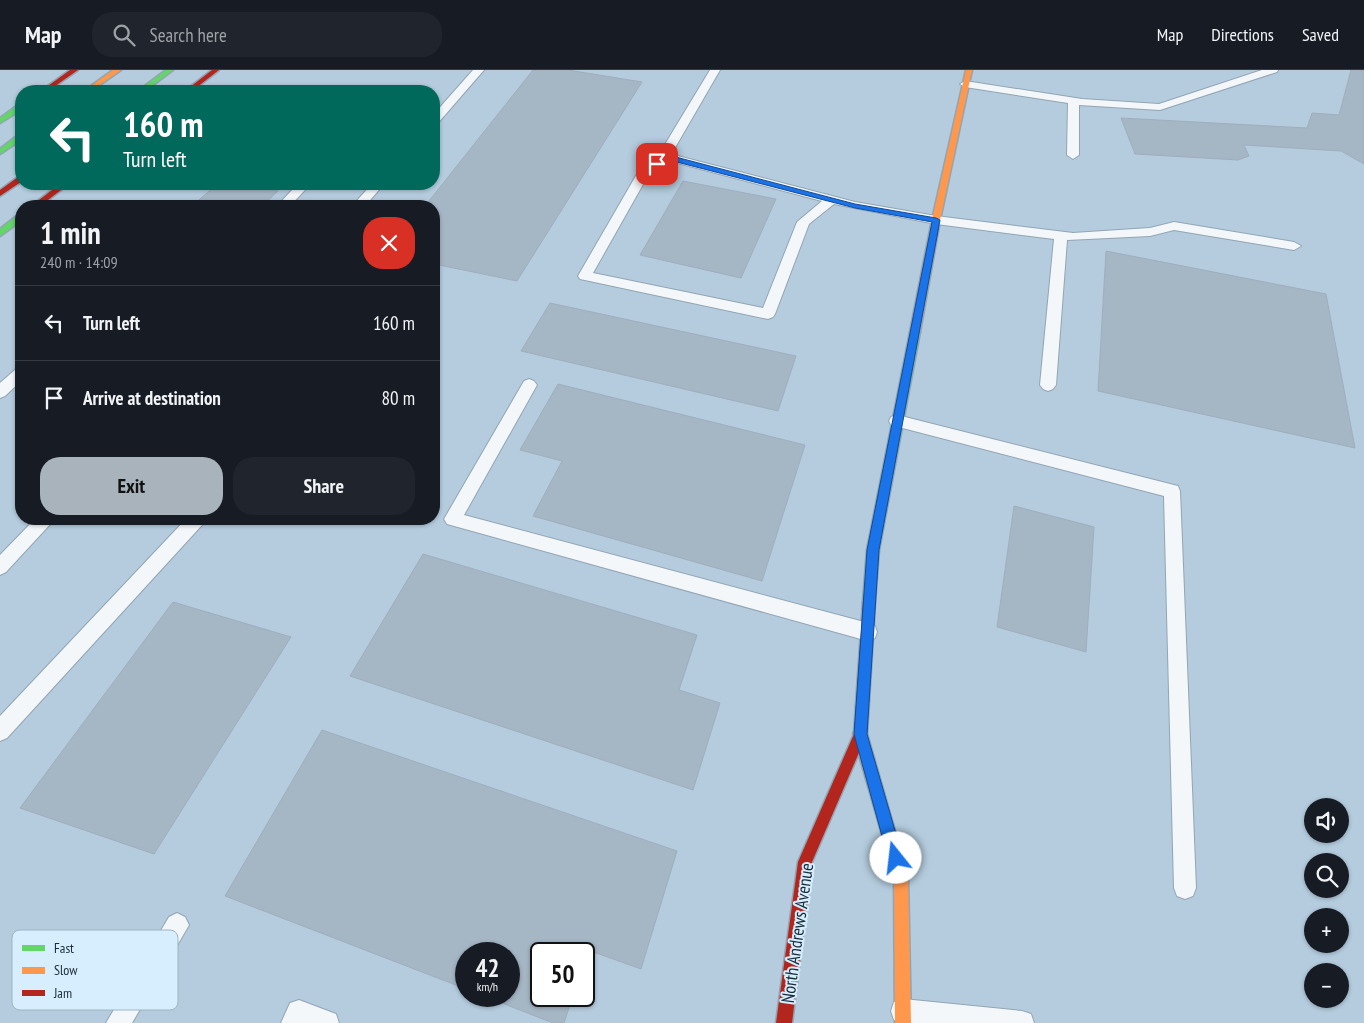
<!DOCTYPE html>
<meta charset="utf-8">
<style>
:root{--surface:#171b24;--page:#20242c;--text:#f1f3f6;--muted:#9ea1a6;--line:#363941;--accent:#a9b3bb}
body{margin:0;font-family:"PT Sans Narrow",sans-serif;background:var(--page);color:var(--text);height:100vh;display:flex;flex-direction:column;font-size:19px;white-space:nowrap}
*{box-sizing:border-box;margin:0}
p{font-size:16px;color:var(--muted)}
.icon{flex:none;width:28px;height:28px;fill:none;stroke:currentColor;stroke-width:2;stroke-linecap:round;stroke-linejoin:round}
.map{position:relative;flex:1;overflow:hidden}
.panel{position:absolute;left:15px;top:130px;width:425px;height:325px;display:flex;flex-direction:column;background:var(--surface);border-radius:20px;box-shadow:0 1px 4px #0004}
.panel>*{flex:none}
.guide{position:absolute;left:15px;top:15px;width:425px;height:105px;border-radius:20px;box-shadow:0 1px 4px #0004;background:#00695c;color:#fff;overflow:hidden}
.tools{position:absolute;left:1304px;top:728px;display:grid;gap:10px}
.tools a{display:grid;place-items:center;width:45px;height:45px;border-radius:50%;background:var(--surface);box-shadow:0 1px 4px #0004;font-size:25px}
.speed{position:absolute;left:455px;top:872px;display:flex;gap:10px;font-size:25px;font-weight:700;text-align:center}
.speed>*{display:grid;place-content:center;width:65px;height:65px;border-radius:50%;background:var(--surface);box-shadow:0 1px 4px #0004;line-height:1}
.speed small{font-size:12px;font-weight:400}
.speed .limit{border:2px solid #111;border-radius:8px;background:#fff;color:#111}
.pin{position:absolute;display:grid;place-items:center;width:42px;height:42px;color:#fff;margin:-21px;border-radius:10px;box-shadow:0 2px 8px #0006}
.me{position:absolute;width:55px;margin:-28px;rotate:344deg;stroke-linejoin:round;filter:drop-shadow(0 0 4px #0008)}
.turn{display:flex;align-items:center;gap:18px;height:105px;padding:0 25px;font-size:22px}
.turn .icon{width:65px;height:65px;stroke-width:2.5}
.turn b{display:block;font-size:35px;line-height:42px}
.round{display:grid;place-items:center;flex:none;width:52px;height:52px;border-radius:20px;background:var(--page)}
.head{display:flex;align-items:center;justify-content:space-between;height:85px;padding:0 25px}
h1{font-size:30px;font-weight:800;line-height:38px}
.action{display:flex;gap:10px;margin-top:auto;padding:10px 25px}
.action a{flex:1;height:58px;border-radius:20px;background:var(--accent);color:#111;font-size:20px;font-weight:800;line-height:58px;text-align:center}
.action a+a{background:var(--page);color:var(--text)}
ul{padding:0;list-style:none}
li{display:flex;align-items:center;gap:15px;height:75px;padding:0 25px;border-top:1px solid var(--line)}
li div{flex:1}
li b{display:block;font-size:19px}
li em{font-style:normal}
header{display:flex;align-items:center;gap:30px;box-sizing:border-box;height:70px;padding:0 25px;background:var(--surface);border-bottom:1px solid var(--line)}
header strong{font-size:24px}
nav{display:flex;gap:28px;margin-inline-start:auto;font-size:18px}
.search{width:350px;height:45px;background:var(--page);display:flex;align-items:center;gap:12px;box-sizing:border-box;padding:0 18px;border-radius:20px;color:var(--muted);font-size:19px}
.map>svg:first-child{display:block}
.building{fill:#a5b6c5;stroke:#9faebe}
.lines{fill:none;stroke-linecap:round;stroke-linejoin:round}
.lane-casing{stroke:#92a5b3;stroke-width:2}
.fast-casing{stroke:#92a5b3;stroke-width:3}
.slow-casing{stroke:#92a5b3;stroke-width:3}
.jam-casing{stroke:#92a5b3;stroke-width:3}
.lane{fill:#f4f7fa;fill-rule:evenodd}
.fast{fill:#63d668;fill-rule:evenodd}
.slow{fill:#ff974d;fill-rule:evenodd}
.jam{fill:#b3261e;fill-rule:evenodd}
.route{fill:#1a73e8;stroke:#114b97}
.labels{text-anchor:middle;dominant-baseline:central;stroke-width:4;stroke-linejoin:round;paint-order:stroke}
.near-street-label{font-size:18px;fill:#1a2c38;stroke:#d7eefe}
.key{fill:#d7eefe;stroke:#9eb4c3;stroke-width:1}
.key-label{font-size:14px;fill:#1a2c38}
</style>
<header>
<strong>Map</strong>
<div class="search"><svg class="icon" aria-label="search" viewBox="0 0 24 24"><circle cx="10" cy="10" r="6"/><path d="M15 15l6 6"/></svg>Search here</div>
<nav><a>Map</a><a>Directions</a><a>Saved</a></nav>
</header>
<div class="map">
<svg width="1364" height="953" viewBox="0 0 1364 953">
<rect width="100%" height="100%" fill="#b4ccde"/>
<g class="building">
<path d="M533 0H568L642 12 517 211 434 194V136H425Z"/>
<path d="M1351 0H1364V94L1341 81 1244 75 1249 86 1238 90 1135 84 1121 48 1307 58 1312 43 1339 45Z"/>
<path d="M683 111 776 129 741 208 640 185Z"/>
<path d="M217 114H247L278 121 262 136H192Z"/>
<path d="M1106 181 1326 224 1355 378 1098 321Z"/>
<path d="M550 233 796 286 778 341 521 281Z"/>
<path d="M558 314 805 375 762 511 533 446 562 391 520 380Z"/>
<path d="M1014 436 1094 457 1086 582 997 557Z"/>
<path d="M423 484 697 565 679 620 720 633 693 720 350 606Z"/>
<path d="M173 532 291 567 154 784 20 738Z"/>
<path d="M322 660 677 781 641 899 588 880 584 893V884H541V926H573L564 953H553L484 926H509V884H466V919L225 826Z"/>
</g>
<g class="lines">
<g class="lane-casing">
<g id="lane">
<path d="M473 0H484L438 53 434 54V44Z"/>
<path d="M710 0H720L676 76 674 85 855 132 936 146 1073 163 1150 158 1174 152 1294 172 1301 176 1294 180 1174 160 1150 166 1067 170 1056 315 1053 319 1048 321 1043 319 1040 315 1054 169 936 154 834 134 809 154 775 244 773 247 768 249 580 209 578 206 641 97 662 85 664 76ZM670 91 822 131 797 152 763 238 593 203 650 102Z"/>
<path d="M1262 0H1278L1277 2 1160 40 1079 35V85L1073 89 1067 85 1068 33 965 17 960 14 965 11 1082 29 1159 34Z"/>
<path d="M292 114H304L305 120 290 136H277L293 119Z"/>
<path d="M372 114H384L365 136H352Z"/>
<path d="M21 298V311L5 326 0 328V313L16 299Z"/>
<path d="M529 309 534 311 537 315 464 445 868 553 875 556 877 562 875 568 868 571 447 454 444 449 447 444 524 311Z"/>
<path d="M897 345 1178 416 1180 421 1196 818 1193 826 1185 829 1177 826 1174 818 1164 426 891 355 889 351 891 347Z"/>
<path d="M35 449H55L6 502 0 505V485Z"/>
<path d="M186 449H206L203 454 7 668 0 671V646Z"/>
<path d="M177 843 185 847 189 855 132 953H106L169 847Z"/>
<path d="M903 929 1022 941 1031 944 1034 953H903L894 950 891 941 894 932Z"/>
<path d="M299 930 336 944 339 953H281L290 933Z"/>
</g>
</g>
<g class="fast-casing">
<g id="fast">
<path d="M166 0H173L145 21H138Z"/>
<path d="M18 35H21V40L0 53V48Z"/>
<path d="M18 65H21V70L0 84V79Z"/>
<path d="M18 145H21V151L0 166V159Z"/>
<path d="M915 259 920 262 879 480 875 532 873 536 869 537 865 536 863 532 867 480 910 262Z"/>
</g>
</g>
<g class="slow-casing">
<g id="slow">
<path d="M113 0H121L91 21H84Z"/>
<path d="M966 0H972L940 150 920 262 915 265 910 262 932 150Z"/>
<path d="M860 658 865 659 867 664 908 806 911 953H895L894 806 853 664 855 659Z"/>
</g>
</g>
<g class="jam-casing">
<g id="jam">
<path d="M70 0H78L48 21H41Z"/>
<path d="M212 0H219L192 21H185Z"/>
<path d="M18 107H21V112L0 126V120Z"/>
<path d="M60 114H69L40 136H31Z"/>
<path d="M869 527 873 528 875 532 867 664 812 792 792 953H776L798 792 854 664 863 532 865 528Z"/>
</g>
</g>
<use href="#lane" class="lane"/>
<use href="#fast" class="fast"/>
<use href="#slow" class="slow"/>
<use href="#jam" class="jam"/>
</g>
<path class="route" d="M668 85 855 134 936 148 940 150 879 480 867 664 903 788 901 793 896 795 890 793 888 788 854 664 867 480 932 152 855 138 669 90 657 96 653 94Z"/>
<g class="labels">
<g class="near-street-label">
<text transform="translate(797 863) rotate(-82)">North Andrews Avenue</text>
</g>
</g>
<rect x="12" y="860" width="166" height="80" rx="8" class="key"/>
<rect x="22" y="875" width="23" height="6" fill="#63d668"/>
<rect x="22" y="897" width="23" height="7" fill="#ff974d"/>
<rect x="22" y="920" width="23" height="6" fill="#b3261e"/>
<g class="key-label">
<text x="54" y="883">Fast</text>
<text x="54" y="905">Slow</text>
<text x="54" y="928">Jam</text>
</g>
</svg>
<div class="tools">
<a><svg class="icon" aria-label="sound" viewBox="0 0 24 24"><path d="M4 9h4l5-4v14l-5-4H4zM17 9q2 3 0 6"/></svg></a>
<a><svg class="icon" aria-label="search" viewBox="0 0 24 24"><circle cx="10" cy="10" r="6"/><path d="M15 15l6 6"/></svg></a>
<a>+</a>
<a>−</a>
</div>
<div class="speed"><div>42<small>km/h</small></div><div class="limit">50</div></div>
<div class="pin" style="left:657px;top:94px;background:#d93025"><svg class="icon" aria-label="arrive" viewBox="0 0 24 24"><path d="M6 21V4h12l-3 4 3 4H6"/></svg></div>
<svg class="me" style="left:896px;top:788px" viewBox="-20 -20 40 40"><circle r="19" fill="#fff"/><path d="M0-13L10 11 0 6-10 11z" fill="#1a73e8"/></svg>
<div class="guide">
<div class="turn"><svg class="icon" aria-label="left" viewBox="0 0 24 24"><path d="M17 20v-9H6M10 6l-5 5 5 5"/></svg><div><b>160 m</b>Turn left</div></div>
</div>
<section class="panel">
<div class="head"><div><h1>1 min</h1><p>240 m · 14:09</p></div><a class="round" style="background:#d93025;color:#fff"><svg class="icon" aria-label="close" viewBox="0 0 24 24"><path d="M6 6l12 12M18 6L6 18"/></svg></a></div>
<ul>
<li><svg class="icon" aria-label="left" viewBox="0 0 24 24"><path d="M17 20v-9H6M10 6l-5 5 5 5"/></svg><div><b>Turn left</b></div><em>160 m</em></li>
<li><svg class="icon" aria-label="arrive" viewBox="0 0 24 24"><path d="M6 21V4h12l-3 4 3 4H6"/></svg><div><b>Arrive at destination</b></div><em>80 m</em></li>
</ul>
<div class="action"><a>Exit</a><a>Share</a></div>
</section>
</div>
